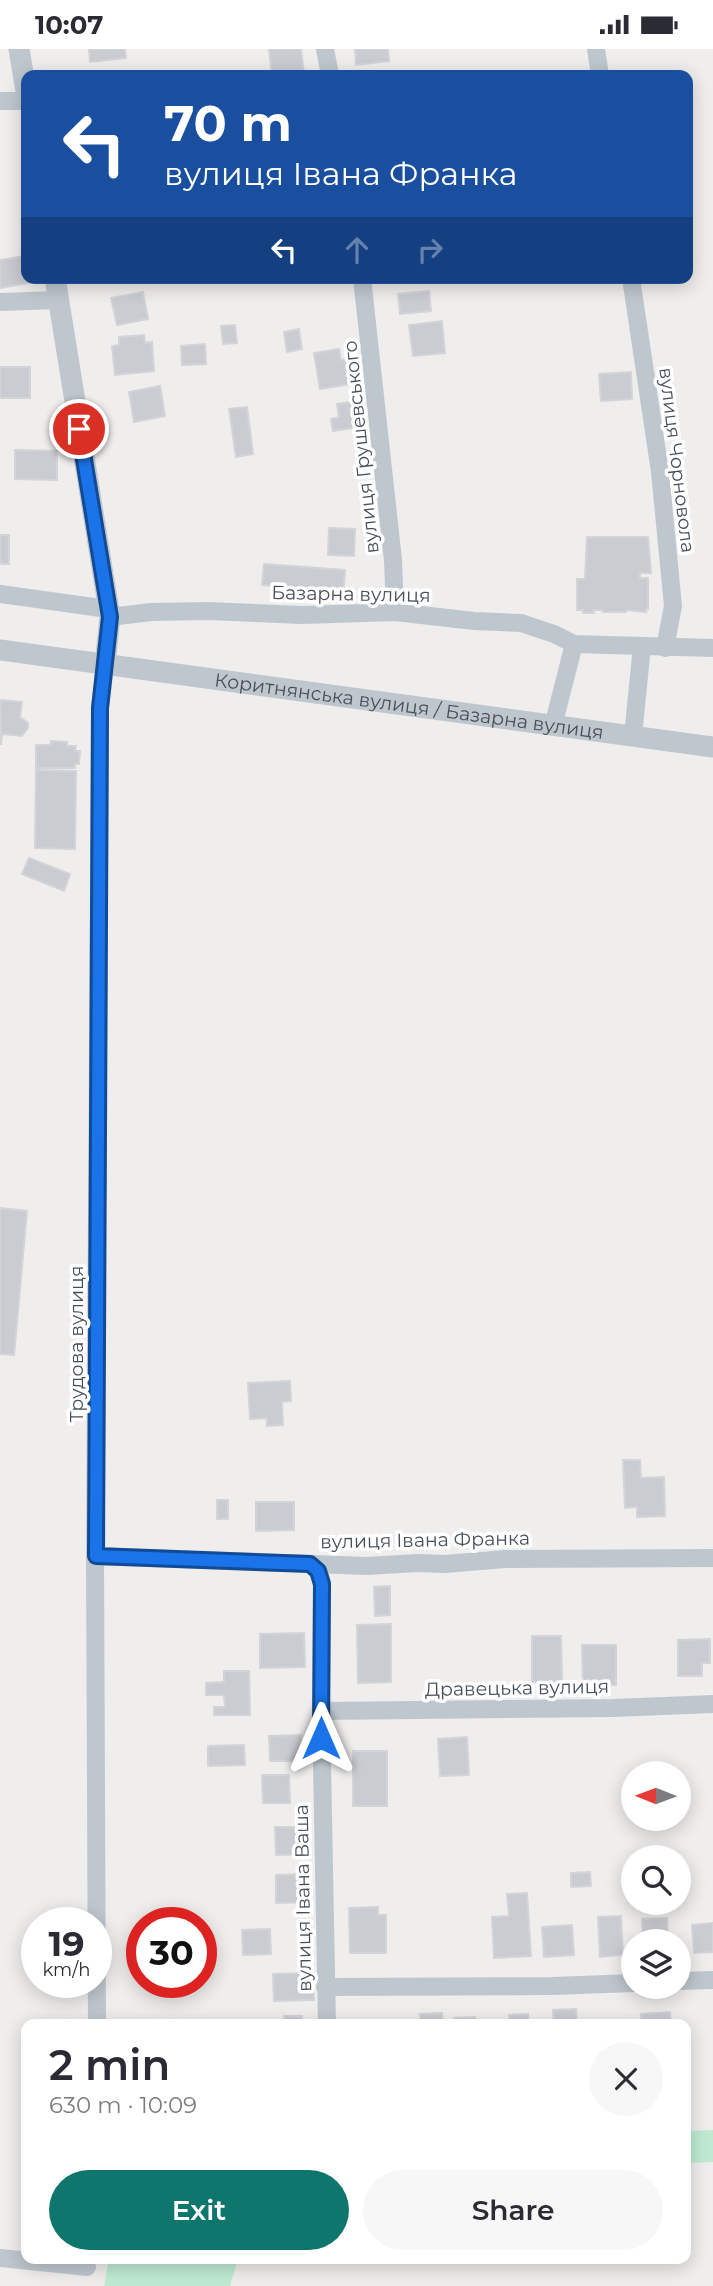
<!DOCTYPE html>
<meta charset="utf-8">
<style>
:root{--surface:#fff;--page:#f7f7f7;--text:#2b2b33;--muted:#7c7c81;--accent:#0f766e}
body{margin:0;font-family:Montserrat,sans-serif;background:var(--page);color:var(--text);height:100vh;display:flex;flex-direction:column;font-size:26px;white-space:nowrap}
*{box-sizing:border-box;margin:0}
p{font-size:23px;color:var(--muted)}
.icon{flex:none;width:38px;height:38px;fill:none;stroke:currentColor;stroke-width:2;stroke-linecap:round;stroke-linejoin:round}
.map{position:relative;flex:1;overflow:hidden}
.sheet{position:absolute;left:21px;top:1970px;width:670px;height:245px;display:flex;flex-direction:column;background:var(--surface);border-radius:14px;box-shadow:0 4px 18px #0003}
.sheet>*{flex:none}
.top-card{position:absolute;left:21px;top:21px;width:672px;height:214px;border-radius:14px;box-shadow:0 4px 18px #0003;background:#1a4fa0;color:#fff;overflow:hidden}
.needle{width:46px;rotate:271deg}
.tools{position:absolute;left:621px;top:1712px;display:grid;gap:14px}
.tools a{display:grid;place-items:center;width:70px;height:70px;border-radius:50%;background:var(--surface);box-shadow:0 4px 18px #0003;font-size:35px}
.speed{position:absolute;left:21px;top:1858px;display:flex;gap:14px;font-size:35px;font-weight:700;text-align:center}
.speed>*{display:grid;place-content:center;width:91px;height:91px;border-radius:50%;background:var(--surface);box-shadow:0 4px 18px #0003;line-height:1}
.speed small{font-size:18px;font-weight:400}
.speed .limit{border:10px solid #d22;background:#fff;color:#111}
.pin{position:absolute;display:grid;place-items:center;width:60px;height:60px;color:#fff;margin:-30px;border:4px solid #fff;border-radius:50%;box-shadow:0 2px 7px #0007}
.me{position:absolute;width:77px;margin:-38px;rotate:0deg;stroke-linejoin:round;filter:drop-shadow(0 0 5px #0008)}
.turn{display:flex;align-items:center;gap:24px;height:147px;padding:0 28px;font-size:32px}
.turn .icon{width:91px;height:91px;stroke-width:2.5}
.turn b{display:block;font-size:49px;line-height:60px}
.lanes{display:flex;align-items:center;height:66px;padding:0 28px;background:#0003;justify-content:center;gap:35px;direction:ltr}
.lanes .off{opacity:.35}
.round{display:grid;place-items:center;flex:none;width:74px;height:74px;border-radius:37px;background:var(--page)}
.headline{display:flex;align-items:center;justify-content:space-between;height:119px;padding:0 28px}
h1{font-size:42px;font-weight:600;line-height:52px}
.cta{display:flex;gap:14px;margin-top:auto;padding:14px 28px}
.cta a{flex:1;height:80px;border-radius:42px;background:var(--accent);color:#fff;font-size:28px;font-weight:600;line-height:80px;text-align:center}
.cta a+a{background:var(--page);color:var(--text)}
.status{display:flex;justify-content:space-between;align-items:center;height:49px;padding:0 35px;background:var(--surface);direction:ltr}
.status svg{height:19px;fill:currentColor}
.map>svg:first-child{display:block}
.green{fill:#bfead1}
.building{fill:#cbccd2;stroke:#d2d4d8;stroke-width:2}
.lines{fill:none;stroke-linecap:round;stroke-linejoin:round}
.minor{stroke:#bfc7ce;stroke-width:18}
.tertiary{stroke:#bfc7ce;stroke-width:21}
.route-casing{stroke:#114b97;stroke-width:18}
.route{stroke:#1a73e8;stroke-width:12}
.labels{text-anchor:middle;dominant-baseline:central;stroke-width:7;stroke-linejoin:round;paint-order:stroke}
.street-label{font-size:19px;fill:#475059;stroke:#fff}
</style>
<div class="status"><b>10:07</b><svg viewBox="0 0 49 12"><path d="M0 12V9h3v3zM5 12V6h3v6zM10 12V3h3v9zM15 12V0h3v12zM26 1h20v11H26zM47 4h2v5h-2z"/></svg></div>
<div class="map">
<svg width="713" height="2237" viewBox="0 0 713 2237">
<rect width="100%" height="100%" fill="#f0eded"/>
<g class="green">
<path d="M713 2081V2113L686 2114V2082Z"/>
<path d="M109 2210H238L230 2237H104Z"/>
</g>
<g class="building">
<path d="M89 0H125L126 9 90 13Z"/>
<path d="M269 0H301L304 24 272 26Z"/>
<path d="M355 0H388L389 12 356 16Z"/>
<path d="M25 207 26 229H28L29 234 0 239V211Z"/>
<path d="M429 242 431 262 400 265 398 245Z"/>
<path d="M143 243 148 270 117 276 111 249Z"/>
<path d="M442 272 445 304 413 307 409 276Z"/>
<path d="M235 276 237 294 223 295 221 277Z"/>
<path d="M299 280 302 300 287 303 284 283Z"/>
<path d="M144 286 145 294 152 293 154 322 115 326 112 297 119 296V288Z"/>
<path d="M205 295 206 315 182 316 181 297Z"/>
<path d="M339 300 341 311 353 310 357 334 320 340 314 304Z"/>
<rect x="0" y="318" width="30" height="31"/>
<path d="M631 323 632 350 601 352 599 325Z"/>
<path d="M160 337 165 367 134 373 129 343Z"/>
<path d="M361 351 366 377 333 382 331 370 339 368 337 355Z"/>
<path d="M247 358 253 405 236 408 229 360Z"/>
<path d="M15 401 57 402V431L15 430Z"/>
<path d="M329 479 355 480 354 507 328 506Z"/>
<rect x="0" y="486" width="9" height="29"/>
<path d="M587 488H648L651 524H640V529H648V560L645 561 646 563 627 561 626 563H603V561H593L594 564H583V561H577V530H585Z"/>
<path d="M264 515 345 521 343 548 283 544V538L262 536Z"/>
<path d="M0 651 22 653 20 668 28 674V679L22 687 2 685 1 696Z"/>
<path d="M51 692 67 693V697H76L75 702H80L79 715H75V719H36V696H50Z"/>
<path d="M36 721 76 722 75 800 35 799Z"/>
<path d="M29 809 70 825 64 842 22 825Z"/>
<path d="M0 1159 27 1162 14 1306 0 1305Z"/>
<path d="M290 1332 291 1352 282 1353 283 1376 267 1377V1369L250 1370 248 1334Z"/>
<path d="M623 1411H640L641 1429 664 1428 665 1467 637 1468V1458L625 1459Z"/>
<rect x="217" y="1451" width="11" height="19"/>
<path d="M256 1453H294V1481L256 1482Z"/>
<path d="M390 1537V1566L375 1567 374 1538Z"/>
<path d="M391 1575V1633L358 1634 357 1576Z"/>
<path d="M304 1584 305 1618 260 1619V1585Z"/>
<path d="M532 1587H561L562 1633H532Z"/>
<path d="M710 1590V1614H702V1627H678V1591Z"/>
<path d="M582 1596H616V1636H583Z"/>
<path d="M224 1622H249L250 1666H214V1658H225L224 1646H206V1634L224 1633Z"/>
<path d="M301 1686 302 1712H270L269 1687Z"/>
<path d="M467 1688 469 1726 440 1727 438 1690Z"/>
<path d="M244 1696 245 1716 208 1717V1697Z"/>
<rect x="353" y="1702" width="34" height="55"/>
<path d="M262 1726H289L290 1754H263Z"/>
<path d="M275 1778H310V1805L276 1806Z"/>
<path d="M590 1823 591 1837 571 1838V1824Z"/>
<path d="M311 1825V1853L276 1854V1826Z"/>
<path d="M527 1844 531 1907 494 1909 492 1868 509 1867 507 1845Z"/>
<path d="M378 1858V1866H386V1904H350L349 1859Z"/>
<path d="M621 1867 623 1906 600 1908 598 1868Z"/>
<path d="M667 1869 668 1892H643L642 1870Z"/>
<path d="M713 1874V1903L694 1904 692 1876Z"/>
<path d="M572 1876 574 1906 544 1908 542 1878Z"/>
<path d="M270 1880 271 1905 243 1906 242 1881Z"/>
<path d="M313 1924 314 1951 274 1952 273 1925Z"/>
<path d="M576 1960 577 1976H554L553 1961Z"/>
<path d="M670 1963 671 1976H642L641 1965Z"/>
<path d="M442 1964 443 1976H421L420 1965Z"/>
<path d="M528 1965 529 1976H510L509 1966Z"/>
<rect x="284" y="1967" width="18" height="7"/>
<path d="M475 1968 476 1976H454V1969Z"/>
</g>
<g class="lines">
<g class="minor">
<path d="M325 0 330 26"/>
<path d="M596 0 600 26"/>
<path d="M0 52H26"/>
<path d="M362 229 393 511 395 563"/>
<path d="M631 229 660 423 673 557 665 599"/>
<path d="M0 253 59 251"/>
<path d="M0 545 108 560"/>
<path d="M110 568 151 563 208 562 302 566 395 563 474 572 521 574 554 585 574 595 713 599"/>
<path d="M553 677 574 595"/>
<path d="M633 687 642 597"/>
<path d="M95 1507 367 1517 417 1514 445 1515 505 1510 713 1509"/>
<path d="M310 1515 319 1522 322 1535 321 1662 327 1976"/>
<path d="M321 1662 614 1659 713 1655"/>
<path d="M679 1932 713 1931"/>
<path d="M325 1938 552 1937 634 1934"/>
<path d="M97 1976 95 1507 100 659 105 615"/>
<path d="M0 2209 87 2218"/>
</g>
<g class="tertiary">
<path d="M19 0 26 42"/>
<path d="M55 229 110 568 105 615"/>
<path id="s1" d="M0 601 713 698"/>
</g>
</g>
<g class="lines">
<g class="route-casing">
<path id="route" d="M79 380 110 568 100 659 96 1507 310 1515 318 1522 322 1535 321 1689"/>
</g>
<use href="#route" class="route"/>
</g>
<g class="labels">
<g class="street-label">
<text transform="translate(361 398) rotate(-96)">вулиця Грушевського</text>
<text transform="translate(677 411) rotate(83)">вулиця Чорновола</text>
<text transform="translate(351 545) rotate(1)">Базарна вулиця</text>
<text stroke="none"><textPath href="#s1" startOffset="413">Коритнянська вулиця / Базарна вулиця</textPath></text>
<text transform="translate(76 1295) rotate(-90)">Трудова вулиця</text>
<text transform="translate(425 1491) rotate(-1)">вулиця Івана Франка</text>
<text transform="translate(517 1639) rotate(-1)">Дравецька вулиця</text>
<text transform="translate(303 1849) rotate(-91)">вулиця Івана Ваша</text>
</g>
</g>
</svg>
<div class="tools">
<a><svg class="needle" viewBox="-14 -14 28 28"><path d="M0-13l5 13h-10z" fill="#e53935"/><path d="M0 13l5-13h-10z" fill="#7c7c81"/></svg></a>
<a><svg class="icon" aria-label="search" viewBox="0 0 24 24"><circle cx="10" cy="10" r="6"/><path d="M15 15l6 6"/></svg></a>
<a><svg class="icon" aria-label="layers" viewBox="0 0 24 24"><path d="M12 4l9 5-9 5-9-5zM3 14l9 5 9-5"/></svg></a>
</div>
<div class="speed"><div>19<small>km/h</small></div><div class="limit">30</div></div>
<div class="pin" style="left:79px;top:380px;background:#d93025"><svg class="icon" aria-label="arrive" viewBox="0 0 24 24"><path d="M6 21V4h12l-3 4 3 4H6"/></svg></div>
<svg class="me" style="left:321px;top:1689px" viewBox="-20 -20 40 40"><path d="M0-17L14 15 0 8-14 15z" fill="#1a73e8" stroke="#fff" stroke-width="4"/></svg>
<div class="top-card">
<div class="turn"><svg class="icon" aria-label="left" viewBox="0 0 24 24"><path d="M17 20v-9H6M10 6l-5 5 5 5"/></svg><div><b>70 m</b>вулиця Івана Франка</div></div>
<div class="lanes"><svg class="icon" aria-label="left" viewBox="0 0 24 24"><path d="M17 20v-9H6M10 6l-5 5 5 5"/></svg><svg class="icon off" aria-label="ahead" viewBox="0 0 24 24"><path d="M12 20V5M6 11l6-6 6 6"/></svg><svg class="icon off" aria-label="right" viewBox="0 0 24 24"><path d="M7 20v-9h11M14 6l5 5-5 5"/></svg></div>
</div>
<section class="sheet">
<div class="headline"><div><h1>2 min</h1><p>630 m · 10:09</p></div><a class="round"><svg class="icon" aria-label="close" viewBox="0 0 24 24"><path d="M6 6l12 12M18 6L6 18"/></svg></a></div>
<div class="cta"><a>Exit</a><a>Share</a></div>
</section>
</div>
